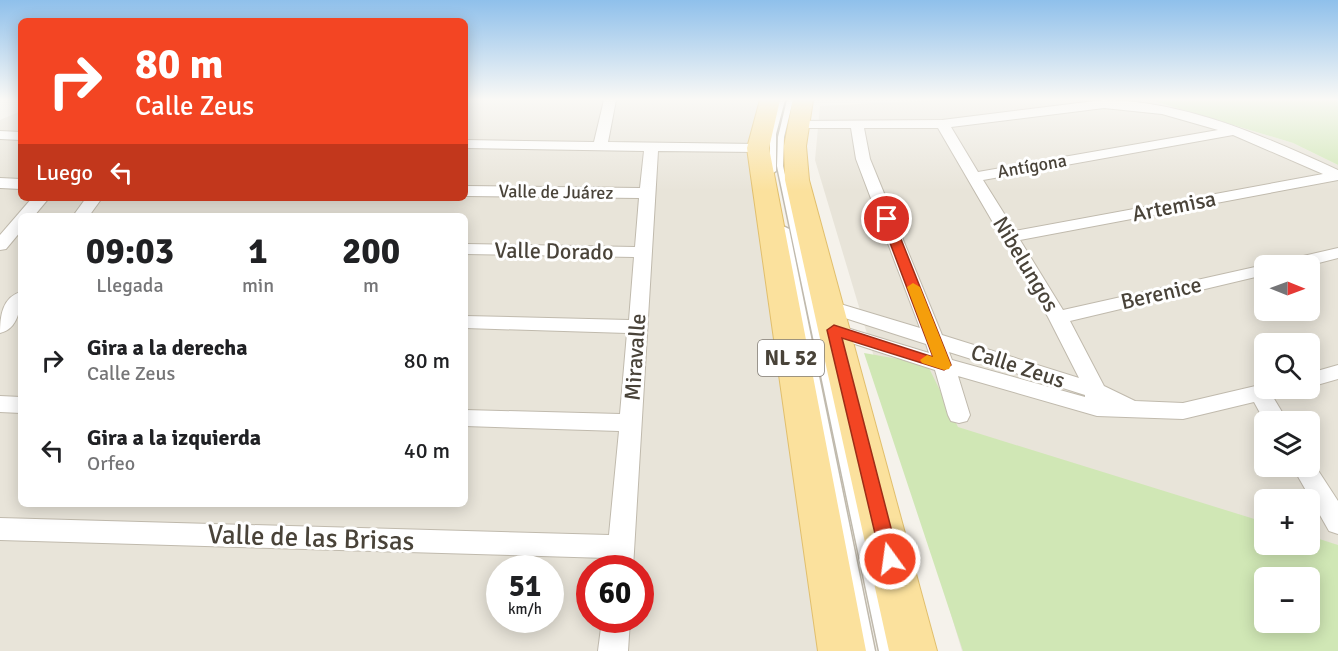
<!DOCTYPE html>
<html lang="es">
<meta charset="utf-8">
<style>
:root{--surface:#fff;--page:#f2f2f2;--text:#202124;--muted:#757577}
body{margin:0;font-family:Signika,sans-serif;background:var(--page);color:var(--text);height:100vh;display:flex;flex-direction:column;font-size:22px;white-space:nowrap}
*{box-sizing:border-box;margin:0}
p{font-size:20px;color:var(--muted)}
.icon{flex:none;width:33px;height:33px;fill:none;stroke:currentColor;stroke-width:2;stroke-linecap:round;stroke-linejoin:round}
.map{position:relative;flex:1;overflow:hidden}
.side{position:absolute;left:18px;top:213px;width:450px;height:294px;display:flex;flex-direction:column;background:var(--surface);border-radius:9px;box-shadow:0 3px 15px #0003}
.side>*{flex:none}
.guide{position:absolute;left:18px;top:18px;width:450px;height:183px;border-radius:9px;box-shadow:0 3px 15px #0003;background:#f34523;color:#fff;overflow:hidden}
.needle{width:39px;rotate:91deg}
.buttons{position:absolute;left:1254px;top:255px;display:grid;gap:12px}
.buttons a{display:grid;place-items:center;width:66px;height:66px;border-radius:9px;background:var(--surface);box-shadow:0 3px 15px #0003;font-size:30px}
.speed{position:absolute;left:486px;top:555px;display:flex;gap:12px;font-size:30px;font-weight:700;text-align:center}
.speed>*{display:grid;place-content:center;width:78px;height:78px;border-radius:50%;background:var(--surface);box-shadow:0 3px 15px #0003;line-height:1}
.speed small{font-size:15px;font-weight:400}
.speed .limit{border:9px solid #d22;background:#fff;color:#111}
.pin{position:absolute;display:grid;place-items:center;width:51px;height:51px;color:#fff;margin:-26px;border:3px solid #fff;border-radius:50%;box-shadow:0 2px 6px #0007}
.me{position:absolute;width:66px;margin:-33px;rotate:346deg;stroke-linejoin:round;filter:drop-shadow(0 0 4px #0008)}
.turn{display:flex;align-items:center;gap:21px;height:126px;padding:0 18px;font-size:27px}
.turn .icon{width:78px;height:78px;stroke-width:2.5}
.turn b{display:block;font-size:42px;line-height:51px}
.then{display:flex;align-items:center;height:57px;padding:0 18px;background:#0003;gap:12px;font-size:22px}
.eta{display:flex;justify-content:space-evenly;align-items:center;height:102px;text-align:center}
.eta b{font-size:36px;font-weight:700;line-height:42px}
ul{padding:0;list-style:none}
li{display:flex;align-items:center;gap:18px;height:90px;padding:0 18px}
li div{flex:1}
li b{display:block;font-size:22px}
li em{font-style:normal}
.map>svg:first-child{display:block}
.residential{fill:#e8e4d9;fill-rule:evenodd}
.green{fill:#d0e7b5;fill-rule:evenodd}
.lines{fill:none;stroke-linecap:round;stroke-linejoin:round}
.service-casing{stroke:#c0baad;stroke-width:3}
.minor-casing{stroke:#c0baad;stroke-width:2}
.primary-casing{stroke:#e1bf6d;stroke-width:2}
.service{fill:#fff;fill-rule:evenodd}
.minor{fill:#fff;fill-rule:evenodd}
.primary{fill:#fbe19d;fill-rule:evenodd}
.route{fill:#f34523;stroke:#9e2d17;stroke-width:1.5}
.slow{fill:#f59e0b}
.labels{text-anchor:middle;dominant-baseline:central;stroke-width:6;stroke-linejoin:round;paint-order:stroke}
.far-street-label{font-size:18px;fill:#494339;stroke:#fff}
.shield{fill:#fff;stroke:#807b74;stroke-width:1.5}
.shield-label{font-size:21px;font-weight:bold;fill:#494339}
.street-label{font-size:22px;fill:#494339;stroke:#fff}
.near-street-label{font-size:27px;fill:#494339;stroke:#fff}
</style>
<div class="map">
<svg width="1338" height="651" viewBox="0 0 1338 651">
<rect width="100%" height="100%" fill="#f5f2eb"/>
<g class="residential">
<path d="M465 100H760L751 145 828 651H0V120L21 111V198H465ZM21 216H465V504H21ZM500 568H550V620H500ZM590 568H640V620H590Z"/>
<path d="M935 100H1150L1293 143 1338 165V651H962L815 160 820 106ZM1264 266H1310V310H1264ZM1264 344H1310V388H1264ZM1264 422H1310V466H1264ZM1264 500H1310V544H1264ZM1264 578H1310V622H1264Z"/>
</g>
<g class="green">
<path d="M1150 100H1338V165L1293 143Z"/>
<path d="M864 353 927 364 958 427 1264 522V544H1310V536L1338 545V651H963ZM1264 578H1310V622H1264Z"/>
</g>
<g class="lines">
<g class="service-casing">
<g id="service">
<path d="M779 100H785L776 134V171L773 173 770 171V134Z"/>
<path d="M787 100H793L784 137 783 166 893 651H879L777 166 778 137Z"/>
<path d="M782 227H785L789 229 875 651H861L781 229Z"/>
</g>
</g>
<g class="minor-casing">
<g id="minor">
<path d="M604 100H616L608 142 758 144 765 148 758 152 658 151 633 568H607V558L0 540V518L609 535 619 431 465 426V410L620 414 627 333 465 328V316L629 320 634 257 465 254V244L635 247 639 198 465 196V186L640 188 644 151 465 148V140L594 142Z"/>
<path d="M1103 100C1186 101 1264 136 1338 170V180L1020 240 1063 310 1264 265 1267 266H1264V275L1070 321 1104 386 1135 401 1183 403 1264 384V388H1290L1288 393 1273 397 1288 422H1265L1254 402 1183 419 1097 416 958 376 970 415 967 421 959 423 951 421 948 415 935 370 827 335 824 330 827 325 834 324 929 353 926 344 820 310 818 306 820 302 827 300 920 328 856 159 851 128H798L791 124 793 121 942 120ZM1104 108 1162 114 1218 130 978 172 951 127ZM864 128H938L1048 317 1079 378 942 335 870 159ZM1233 135 1323 174 1015 231 983 180ZM949 352 1085 395V397L952 360Z"/>
<path d="M0 131 21 132V140L0 139Z"/>
<path d="M0 178 21 179V189L0 188Z"/>
<path d="M32 198H49L34 216H21V231L6 249 0 250V235Z"/>
<path d="M86 198H102L89 216H73Z"/>
<path d="M1338 248V258L1307 266H1274L1277 262Z"/>
<path d="M21 292C21 308 18 329 0 333 0 317 2 297 21 292Z"/>
<path d="M1338 365V379L1310 387V373Z"/>
<path d="M0 396 21 397V413L0 412Z"/>
<path d="M1310 458 1338 501V534L1329 531 1292 466H1310Z"/>
<path d="M602 620H630L628 651H598Z"/>
</g>
</g>
<g class="primary-casing">
<g id="primary">
<path d="M760 100H780L769 148 866 651H818L747 148Z"/>
<path d="M793 100H813L806 146 809 180 937 651H889L785 180 784 146Z"/>
</g>
</g>
<use href="#service" class="service"/>
<use href="#minor" class="minor"/>
<use href="#primary" class="primary"/>
</g>
<linearGradient id="sky" x2="0" y2="1"><stop stop-color="#8fc0eb"/><stop offset="0.52" stop-color="#faf9f6"/><stop offset="1" stop-color="#faf9f6" stop-opacity="0"/></linearGradient>
<rect width="1338" height="191" fill="url(#sky)"/>
<path class="route" d="M887 216 893 219 951 365 944 370 842 338 899 559 897 565 890 568 884 565 881 559 827 330 834 325 933 357 881 219Z"/>
<path class="slow" d="M913 283 920 287 951 365 949 369 944 370 922 363 920 360 927 355 933 357 907 287Z"/>
<g class="labels">
<g class="far-street-label">
<text transform="translate(1032 166) rotate(-10)">Antígona</text>
<text transform="translate(556 192) rotate(1)">Valle de Juárez</text>
</g>
<rect class="shield" x="758" y="340" width="66" height="36" rx="4.5"/>
<g class="shield-label">
<text x="791" y="358">NL 52</text>
</g>
<g class="street-label">
<text transform="translate(1174 206) rotate(-11)">Artemisa</text>
<text transform="translate(554 251) rotate(1)">Valle Dorado</text>
<text transform="translate(1026 264) rotate(59)">Nibelungos</text>
<text transform="translate(1161 293) rotate(-13)">Berenice</text>
<text transform="translate(635 357) rotate(-86)">Miravalle</text>
<text transform="translate(1018 366) rotate(18)">Calle Zeus</text>
</g>
<g class="near-street-label">
<text transform="translate(311 538) rotate(2)">Valle de las Brisas</text>
</g>
</g>
</svg>
<div class="buttons">
<a><svg class="needle" viewBox="-14 -14 28 28"><path d="M0-13l5 13h-10z" fill="#e53935"/><path d="M0 13l5-13h-10z" fill="#757577"/></svg></a>
<a><svg class="icon" aria-label="search" viewBox="0 0 24 24"><circle cx="10" cy="10" r="6"/><path d="M15 15l6 6"/></svg></a>
<a><svg class="icon" aria-label="layers" viewBox="0 0 24 24"><path d="M12 4l9 5-9 5-9-5zM3 14l9 5 9-5"/></svg></a>
<a>+</a>
<a>−</a>
</div>
<div class="speed"><div>51<small>km/h</small></div><div class="limit">60</div></div>
<div class="pin" style="left:887px;top:219px;background:#d93025"><svg class="icon" aria-label="arrive" viewBox="0 0 24 24"><path d="M6 21V4h12l-3 4 3 4H6"/></svg></div>
<svg class="me" style="left:890px;top:559px" viewBox="-20 -20 40 40"><circle r="17" fill="#f34523" stroke="#fff" stroke-width="3"/><path d="M0-11L8 9 0 5-8 9z" fill="#fff"/></svg>
<div class="guide">
<div class="turn"><svg class="icon" aria-label="right" viewBox="0 0 24 24"><path d="M7 20v-9h11M14 6l5 5-5 5"/></svg><div><b>80 m</b>Calle Zeus</div></div>
<div class="then">Luego<svg class="icon" aria-label="left" viewBox="0 0 24 24"><path d="M17 20v-9H6M10 6l-5 5 5 5"/></svg></div>
</div>
<section class="side">
<div class="eta">
<div><b>09:03</b><p>Llegada</p></div>
<div><b>1</b><p>min</p></div>
<div><b>200</b><p>m</p></div>
</div>
<ul>
<li><svg class="icon" aria-label="right" viewBox="0 0 24 24"><path d="M7 20v-9h11M14 6l5 5-5 5"/></svg><div><b>Gira a la derecha</b><p>Calle Zeus</p></div><em>80 m</em></li>
<li><svg class="icon" aria-label="left" viewBox="0 0 24 24"><path d="M17 20v-9H6M10 6l-5 5 5 5"/></svg><div><b>Gira a la izquierda</b><p>Orfeo</p></div><em>40 m</em></li>
</ul>
</section>
</div>
